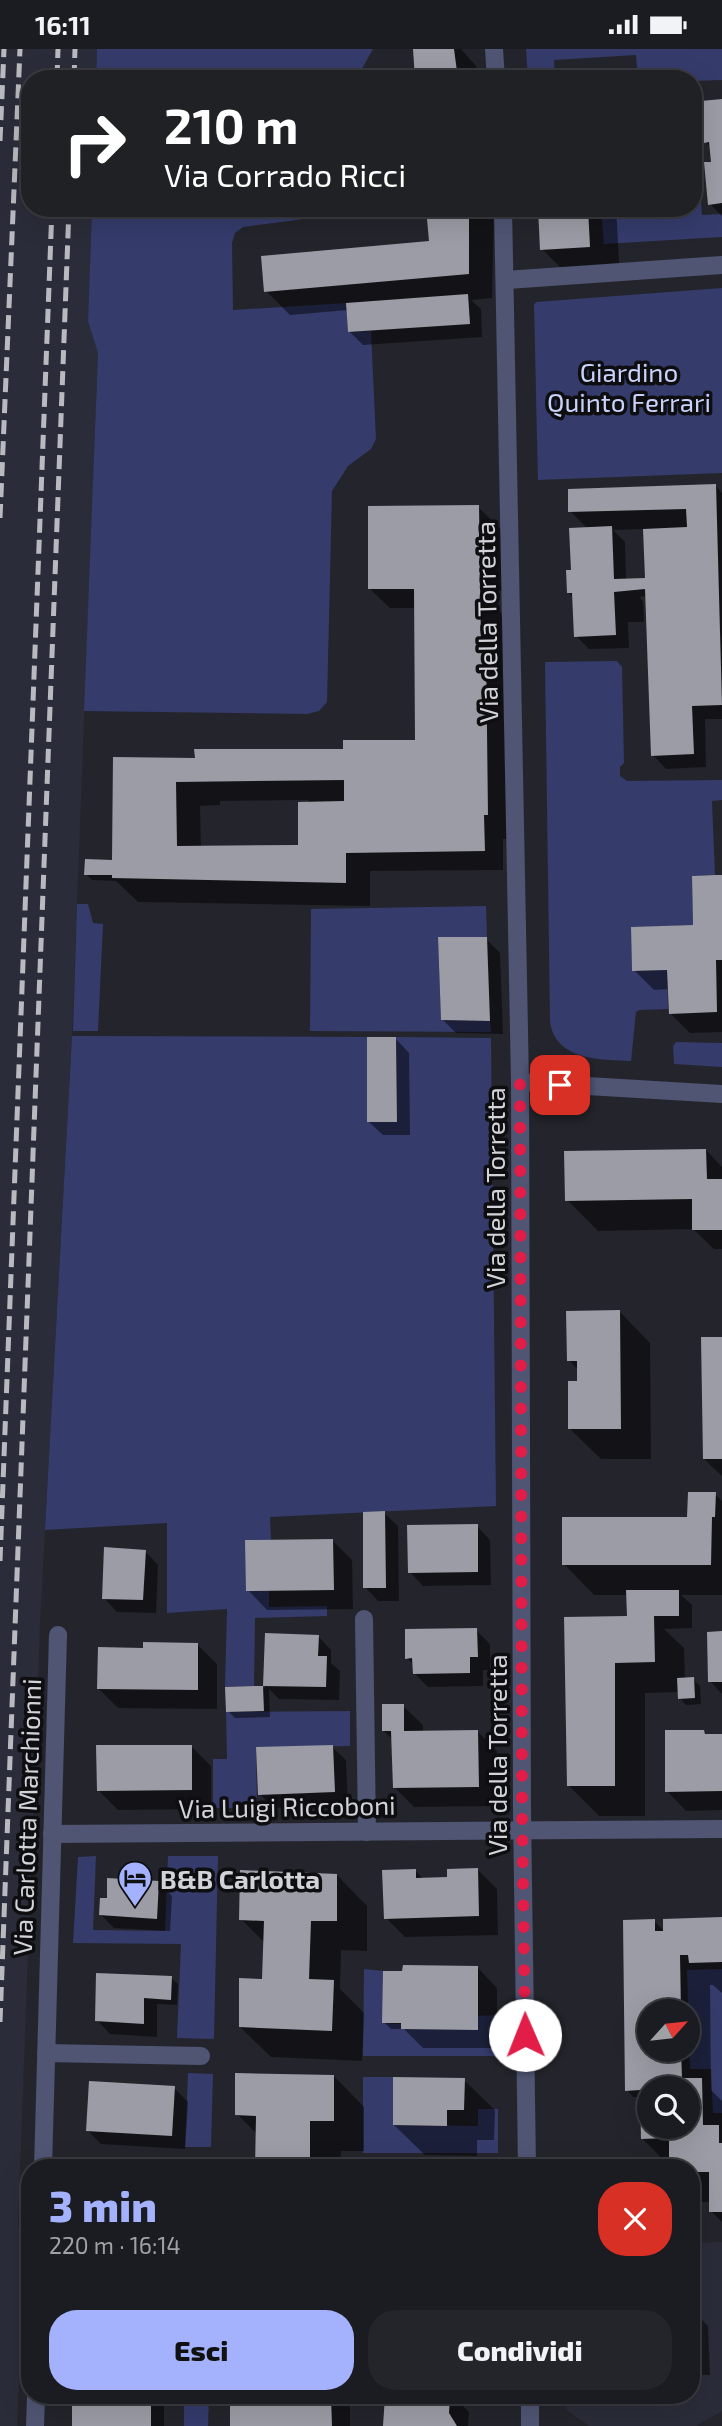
<!DOCTYPE html>
<html lang="it">
<meta charset="utf-8">
<style>
:root{--surface:#1b1c21;--page:#24252a;--text:#f1f3f6;--muted:#a0a1a5;--line:#393a3f;--accent:#a4b1fc}
body{margin:0;font-family:"Exo 2",sans-serif;background:var(--page);color:var(--text);height:100vh;display:flex;flex-direction:column;font-size:26px;white-space:nowrap}
*{box-sizing:border-box;margin:0}
p{font-size:23px;color:var(--muted)}
.icon{flex:none;width:38px;height:38px;fill:none;stroke:currentColor;stroke-width:2;stroke-linecap:round;stroke-linejoin:round}
.map{position:relative;flex:1;overflow:hidden}
.side{position:absolute;left:21px;top:2110px;width:679px;height:245px;display:flex;flex-direction:column;background:var(--surface);border-radius:28px;box-shadow:0 7px 28px #0002,0 0 0 2px var(--line)}
.side>*{flex:none}
.guide{position:absolute;left:21px;top:21px;width:681px;height:147px;border-radius:28px;box-shadow:0 7px 28px #0002,0 0 0 2px var(--line);background:#202124;color:#fff;overflow:hidden}
.needle{width:46px;rotate:63deg}
.buttons{position:absolute;left:637px;top:1950px;display:grid;gap:14px}
.buttons a{display:grid;place-items:center;width:63px;height:63px;border-radius:50%;background:var(--surface);box-shadow:0 7px 28px #0002,0 0 0 2px var(--line);font-size:35px}
.pin{position:absolute;display:grid;place-items:center;width:60px;height:60px;color:#fff;margin:-30px;border-radius:14px;box-shadow:0 4px 10px #0006}
.me{position:absolute;width:77px;margin:-38px;rotate:359deg;stroke-linejoin:round;filter:drop-shadow(0 0 5px #0008)}
.turn{display:flex;align-items:center;gap:24px;height:147px;padding:0 28px;font-size:32px}
.turn .icon{width:91px;height:91px;stroke-width:2.5}
.turn b{display:block;font-size:49px;line-height:60px}
.round{display:grid;place-items:center;flex:none;width:74px;height:74px;border-radius:28px;background:var(--page)}
.head{display:flex;align-items:center;justify-content:space-between;height:119px;padding:0 28px}
h1{font-size:42px;font-weight:800;line-height:52px;color:var(--accent)}
.primary-button{display:flex;gap:14px;margin-top:auto;padding:14px 28px}
.primary-button a{flex:1;height:80px;border-radius:28px;background:var(--accent);color:#111;font-size:28px;font-weight:800;line-height:80px;text-align:center}
.primary-button a+a{background:var(--page);color:var(--text)}
.status{display:flex;justify-content:space-between;align-items:center;height:49px;padding:0 35px;background:var(--surface);direction:ltr}
.status svg{height:19px;fill:currentColor}
.map>svg:first-child{display:block}
.built{fill:#2a2d39}
.green{fill:#353b6b}
.shadow{fill:#0007;fill-rule:evenodd}
.building{fill:#9b9ca5;fill-rule:evenodd}
.lines{fill:none;stroke-linecap:round;stroke-linejoin:round}
.minor{stroke:#4f5573;stroke-width:18}
.rail{stroke:#b9bac0;stroke-width:5;stroke-dasharray:14 7;stroke-linecap:butt}
.route{stroke:#e11d48;stroke-width:12;stroke-dasharray:0 21.6}
.labels{text-anchor:middle;dominant-baseline:central;stroke-width:7;stroke-linejoin:round;paint-order:stroke}
.park-label{font-size:26px;fill:#c9d2fa;stroke:#0e0e11}
.street-label{font-size:26px;fill:#d2d3d8;stroke:#0e0e11}
.poi-label{font-size:26px;font-weight:bold;fill:#d2d3d8;stroke:#0e0e11;text-anchor:start}
</style>
<div class="status"><b>16:11</b><svg viewBox="0 0 49 12"><path d="M0 12V9h3v3zM5 12V6h3v6zM10 12V3h3v9zM15 12V0h3v12zM26 1h20v11H26zM47 4h2v5h-2z"/></svg></div>
<div class="map">
<svg width="722" height="2377" viewBox="0 0 722 2377">
<rect width="100%" height="100%" fill="#24252c"/>
<g class="built">
<path d="M0 0H97L96 30H30V159H92L88 272 98 303 72 986 40 1574 18 2176 24 2205 17 2377H0Z"/>
<path d="M722 2193V2362L696 2377H589L568 2362 559 2347H691V2194Z"/>
</g>
<g class="green">
<path d="M97 0H373L359 25 322 30H96Z"/>
<path d="M526 0H722V31L693 32V30H638L636 6 554 11 555 30H528Z"/>
<path d="M693 44 702 166 722 165V188L604 195 601 159H693Z"/>
<path d="M92 159H303L304 170 243 178 235 184 232 194 233 261 346 254 348 283 371 282 376 390 371 400 348 417 332 442 327 653 319 662 307 665 84 662 98 304 88 272Z"/>
<path d="M722 239V424L538 431 534 256 536 253Z"/>
<path d="M617 612 622 618 624 714 620 718V727L627 732 722 731V751L712 752 715 826 692 827 693 876 631 879 632 922 667 921 668 960 639 961 636 963 631 1012C601 1011 554 1011 550 972L545 613Z"/>
<path d="M77 855H88L93 874 103 875 98 982H73Z"/>
<path d="M486 857 487 888 438 889 441 971 490 972 491 983 310 982 311 860Z"/>
<path d="M72 987 367 988 368 1073H397L396 988 491 989 496 1457 270 1468 271 1491H246L269 1542V1558L327 1557V1567L255 1569 254 1637 225 1638 227 1560 167 1564V1474L45 1481Z"/>
<path d="M676 993 722 994V1018L674 1015 673 997Z"/>
<path d="M350 1662V1697L256 1699 257 1759H213V1710H227L226 1663Z"/>
<path d="M96 1807 93 1881 165 1882 168 1807H218L214 1990 177 1989 181 1895 73 1894 78 1808Z"/>
<path d="M364 1920 383 1922V1974L478 1981V1967L497 1966 498 2007H363Z"/>
<path d="M722 1920V2064H713L711 2020H690L687 1921Z"/>
<path d="M188 2024 213 2025 211 2098H185Z"/>
<path d="M363 2028H393V2076L478 2077V2060H498V2104H363Z"/>
<path d="M184 2347H209L208 2377H184Z"/>
</g>
<g class="shadow">
<path d="M415 0H461L476 17 478 30H417Z"/>
<path d="M722 52V167L710 155 713 115 711 99 706 93Z"/>
<path d="M428 159H494L492 249 471 251 481 260 482 288 363 296 349 282 348 261 290 266 266 242 431 194Z"/>
<path d="M539 159H616L620 228 573 231 542 200Z"/>
<path d="M716 437 722 444V670H705L706 718 666 720 653 706 647 547 639 548 643 552 644 573H628L629 599 589 600 576 587 574 549 569 544 588 480 570 462ZM645 480 649 530 626 531 625 493 613 481Z"/>
<path d="M478 458 503 482 504 542H493V556L504 567 512 790H503V821L370 822V857L138 853 116 832 92 831 86 825 114 813 115 710 194 711 344 702 417 693 416 559H390L370 540ZM309 751 300 798 201 799 200 757 220 756V752Z"/>
<path d="M722 828V983L690 984 670 964V940L654 941 634 921 695 878Z"/>
<path d="M486 890 500 904 503 985 456 984 443 971Z"/>
<path d="M396 990 409 1004 410 1086H383L369 1073Z"/>
<path d="M706 1101 722 1118V1200H714L693 1180 598 1182 567 1151Z"/>
<path d="M620 1263 650 1294 651 1410H601L570 1380 579 1333 578 1321 569 1311Z"/>
<path d="M722 1290V1427L704 1410Z"/>
<path d="M715 1445 722 1452V1546H681L692 1556V1579L664 1580 684 1599 685 1631 693 1630 700 1637 701 1655 686 1656 680 1649 679 1643 645 1644V1767H599L568 1736 631 1569 628 1546H594L564 1515 689 1470Z"/>
<path d="M384 1464 398 1477 399 1552H378L365 1538Z"/>
<path d="M477 1477 490 1491 491 1536 423 1537 410 1523Z"/>
<path d="M333 1492 352 1511 353 1560 267 1561 248 1541Z"/>
<path d="M145 1502 158 1516 156 1564 117 1563 104 1549Z"/>
<path d="M476 1581 490 1595V1621H483V1637L428 1638 414 1624V1616L407 1609Z"/>
<path d="M722 1584V1645L710 1632Z"/>
<path d="M266 1586 318 1587 331 1601V1614L340 1622 339 1651 279 1650 269 1640 270 1668 235 1669 228 1662 227 1640 265 1639Z"/>
<path d="M198 1596 217 1615V1660L118 1659 98 1639 144 1601Z"/>
<path d="M403 1657 423 1676V1684L478 1683 497 1702 498 1757 414 1758 394 1738 393 1691 384 1682Z"/>
<path d="M704 1682 708 1687H722V1761L686 1762 667 1742Z"/>
<path d="M191 1697 211 1717V1760L118 1761 98 1741Z"/>
<path d="M332 1698 346 1711 348 1756 273 1759 260 1745Z"/>
<path d="M415 1821 424 1831 449 1830 478 1821 497 1840 498 1886 405 1888 386 1869Z"/>
<path d="M337 1826 367 1857V1902L341 1901 340 1940 364 1964 362 2012 271 2008 240 1978 264 1932 265 1894 241 1870Z"/>
<path d="M158 1833 172 1847 170 1882 114 1879 100 1865 108 1851Z"/>
<path d="M722 1870V1944L713 1936H710L711 2041 722 2052V2173L711 2162V2153H702L691 2143V2119H671L642 2089V2051L639 2048H633L627 2041 654 1872 665 1883ZM649 1962H688V2000H649ZM649 2039H688V2077H649Z"/>
<path d="M478 1919 497 1939V1999H423L404 1980H391L384 1973Z"/>
<path d="M171 1929 178 1935 177 1956 157 1955V1988L110 1985 97 1971Z"/>
<path d="M334 2027 364 2058V2102H341L340 2119H257V2085L237 2065Z"/>
<path d="M464 2031 495 2061 494 2091H477V2107L425 2106 394 2076Z"/>
<path d="M174 2039 188 2053 185 2100 101 2095 87 2081Z"/>
<path d="M691 2260 708 2277 710 2326H691Z"/>
<path d="M74 2347H156L164 2356V2377H73Z"/>
<path d="M231 2347H340L350 2357V2377H231Z"/>
<path d="M387 2347H453L469 2363 468 2377H385Z"/>
</g>
<g class="building">
<path d="M413 0H454L458 30H415Z"/>
<path d="M722 50V154L708 156 704 113H711L709 93 704 94 701 52Z"/>
<path d="M426 159H469V225L264 243 261 207 429 192Z"/>
<path d="M538 159H588L590 198 540 201Z"/>
<path d="M468 245 470 275 348 283 346 254Z"/>
<path d="M716 435 722 656 692 657 694 705 651 707 645 540 614 543 616 586 574 588 572 544H567L566 521H571L569 479 612 477 614 530 645 529 643 480 687 478 686 460 568 463V440Z"/>
<path d="M479 456 481 595H486L488 766H484L485 802 346 804V834L112 829V826H84L85 810 112 811 113 708 195 709 194 700H343V691H415L414 540H368V457ZM344 731V752L298 753V796L177 797 176 733Z"/>
<path d="M715 826H722V911H716L717 963 669 965 667 921 632 922 631 878 693 876 692 827Z"/>
<path d="M438 888H487L490 972 441 971Z"/>
<path d="M367 988H396L397 1073H367Z"/>
<path d="M706 1100 707 1130H722V1181H692V1150L565 1152 564 1102Z"/>
<path d="M620 1261 621 1380H568V1332H577V1312H567L566 1262Z"/>
<path d="M701 1288H722V1410H703Z"/>
<path d="M688 1443H716L715 1468H712L711 1516H562V1468H687Z"/>
<path d="M385 1462 386 1539H363V1463Z"/>
<path d="M478 1475V1523L408 1524 407 1476Z"/>
<path d="M333 1490 334 1541 246 1542 245 1491Z"/>
<path d="M104 1498 146 1501 143 1551 102 1550Z"/>
<path d="M626 1541H679V1567H654L655 1613 615 1614V1737H567L564 1568 627 1567Z"/>
<path d="M477 1579 478 1608H470V1624L413 1625 412 1609 405 1610V1580Z"/>
<path d="M722 1582V1633H708L707 1583Z"/>
<path d="M265 1584 319 1586 318 1607H327L326 1638 263 1637Z"/>
<path d="M143 1593 198 1594V1641L97 1640 98 1598 143 1599Z"/>
<path d="M694 1628 695 1649 678 1650 677 1629Z"/>
<path d="M254 1637H263L264 1662 226 1663 225 1638Z"/>
<path d="M382 1655H404V1682L478 1681 479 1738 393 1739 391 1682H382Z"/>
<path d="M665 1681H704L705 1685H722V1742L665 1743Z"/>
<path d="M96 1696H192V1741L97 1742Z"/>
<path d="M333 1696 335 1743 258 1746 256 1698Z"/>
<path d="M478 1819 479 1867 384 1870 382 1821 416 1820V1829L447 1828V1820Z"/>
<path d="M240 1821 337 1825V1872H311L309 1930 334 1931 332 1982 239 1978V1929L262 1930 264 1872 239 1871Z"/>
<path d="M107 1829 159 1832 157 1870 99 1866 100 1849H107Z"/>
<path d="M722 1868V1913L689 1914 688 1906H680L681 1962H649V2000H681L682 2029H702L703 2076H719V2094H722V2163H709V2123H691V2119H669V2089L641 2090 640 2041 625 2042 623 1871 655 1870V1882H663V1870ZM649 2039H688V2077H649Z"/>
<path d="M403 1916 478 1917V1981L401 1980V1974H382L383 1922H402Z"/>
<path d="M96 1924 172 1927 171 1951 144 1949V1975L95 1972Z"/>
<path d="M235 2024 334 2026V2072H310V2119H255L256 2067 235 2066Z"/>
<path d="M393 2028 465 2029 464 2061H447V2077L393 2076Z"/>
<path d="M89 2032 175 2037 172 2087 86 2082Z"/>
<rect x="72" y="2347" width="79" height="30"/>
<path d="M230 2347H331L332 2377H230Z"/>
<path d="M385 2347H450L449 2364 457 2377H383Z"/>
</g>
<g class="lines">
<g class="minor">
<path d="M494 0 496 30"/>
<path d="M503 159 520 1033 522 1762 527 2119"/>
<path d="M506 231 722 216"/>
<path d="M520 1033 722 1045"/>
<path d="M364 1570 367 1783"/>
<path d="M52 1785 722 1780"/>
<path d="M46 2004 201 2007"/>
<path d="M43 2119 58 1586"/>
<path d="M35 2377 36 2347"/>
<path d="M530 2377V2347"/>
</g>
<g class="rail">
<path d="M57 30 58 0"/>
<path d="M74 30 75 0"/>
<path d="M0 92 4 0"/>
<path d="M0 469 20 0"/>
<path d="M0 1512 52 159"/>
<path d="M0 1973 69 159"/>
</g>
</g>
<g class="lines">
<path class="route" d="M525 1986 522 1762 520 1033 560 1036"/>
</g>
<defs>
<g id="hotel-pin" transform="scale(1.75)"><path d="M0 17L-7.5 6A9.5 9.5 0 1 1 7.5 6Z" fill="#a4b1fc" stroke="#0e0e11"/><path d="M-6-4.5h1.5V1H6V5H4.5V3h-9V5H-6ZM-4 0a1.8 1.8 0 1 1 3.6 0ZM.5 0V-2.5h3Q6-2.5 6 0Z" fill="#111"/></g>
</defs>
<g fill-rule="evenodd">
<use href="#hotel-pin" x="135" y="1829"/>
</g>
<g class="labels">
<g class="park-label">
<text x="629" y="322">Giardino<tspan x="629" dy="30">Quinto Ferrari</tspan></text>
</g>
<g class="street-label">
<text transform="translate(486 573) rotate(-91)">Via della Torretta</text>
<text transform="translate(494 1139) rotate(-90)">Via della Torretta</text>
<text transform="translate(496 1706) rotate(-90)">Via della Torretta</text>
<text transform="translate(287 1757) rotate(-1)">Via Luigi Riccoboni</text>
<text transform="translate(26 1768) rotate(-88)">Via Carlotta Marchionni</text>
</g>
<g class="poi-label">
<text x="160" y="1829">B&amp;B Carlotta</text>
</g>
</g>
</svg>
<div class="buttons">
<a><svg class="needle" viewBox="-14 -14 28 28"><path d="M0-13l5 13h-10z" fill="#e53935"/><path d="M0 13l5-13h-10z" fill="#a0a1a5"/></svg></a>
<a><svg class="icon" aria-label="search" viewBox="0 0 24 24"><circle cx="10" cy="10" r="6"/><path d="M15 15l6 6"/></svg></a>
</div>
<div class="pin" style="left:560px;top:1036px;background:#d93025"><svg class="icon" aria-label="arrive" viewBox="0 0 24 24"><path d="M6 21V4h12l-3 4 3 4H6"/></svg></div>
<svg class="me" style="left:525px;top:1986px" viewBox="-20 -20 40 40"><circle r="19" fill="#fff"/><path d="M0-13L10 11 0 6-10 11z" fill="#e11d48"/></svg>
<div class="guide">
<div class="turn"><svg class="icon" aria-label="right" viewBox="0 0 24 24"><path d="M7 20v-9h11M14 6l5 5-5 5"/></svg><div><b>210 m</b>Via Corrado Ricci</div></div>
</div>
<section class="side">
<div class="head"><div><h1>3 min</h1><p>220 m · 16:14</p></div><a class="round" style="background:#d93025;color:#fff"><svg class="icon" aria-label="close" viewBox="0 0 24 24"><path d="M6 6l12 12M18 6L6 18"/></svg></a></div>
<div class="primary-button"><a>Esci</a><a>Condividi</a></div>
</section>
</div>
